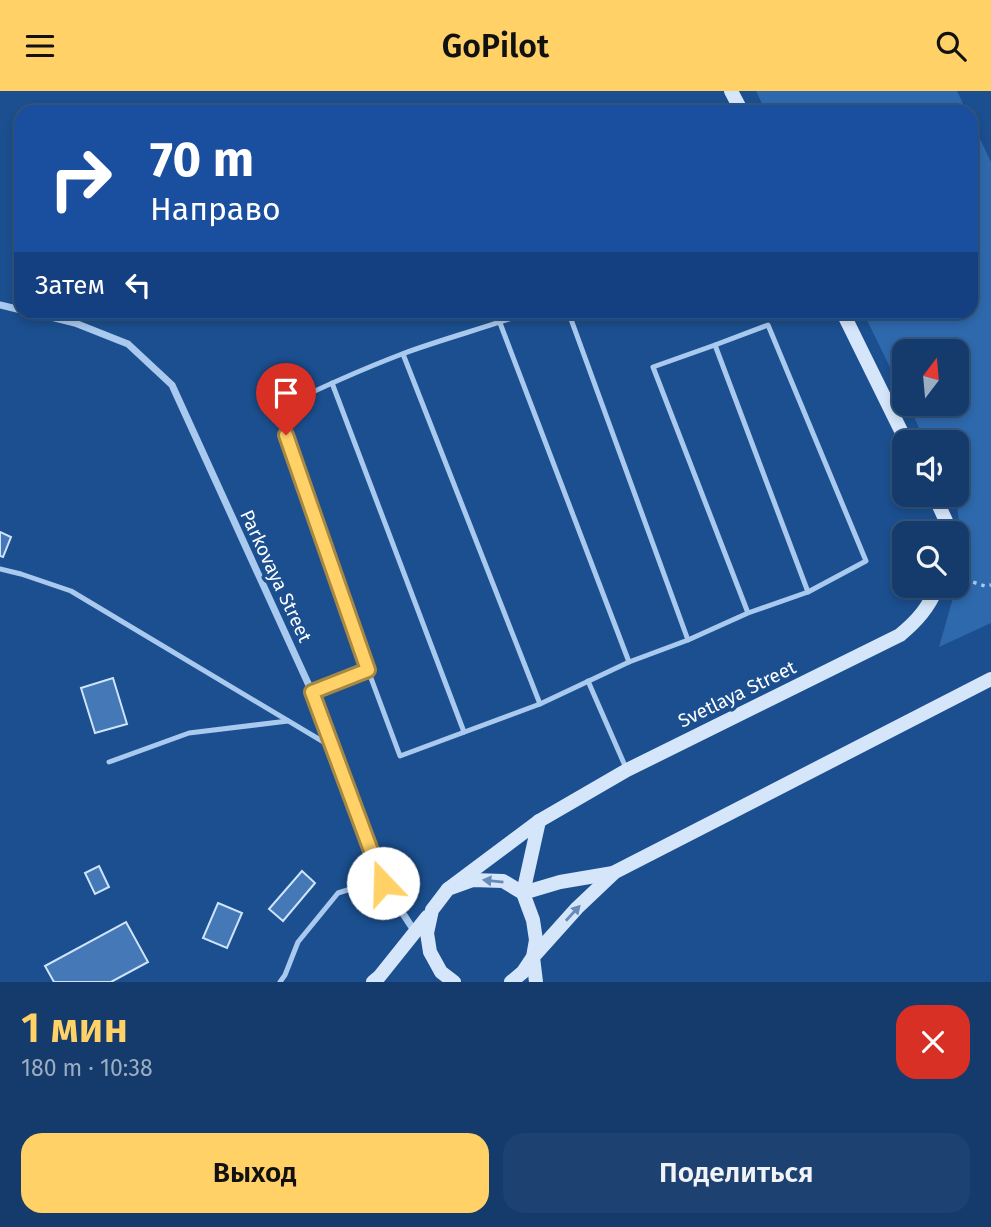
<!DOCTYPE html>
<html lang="ru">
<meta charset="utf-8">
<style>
:root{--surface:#143b6b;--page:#1d4271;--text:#f1f3f6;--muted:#9dadc1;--line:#33557e;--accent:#ffd166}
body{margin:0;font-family:"Fira Sans",sans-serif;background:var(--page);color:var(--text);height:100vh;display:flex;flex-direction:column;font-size:26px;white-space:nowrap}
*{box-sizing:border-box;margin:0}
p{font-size:23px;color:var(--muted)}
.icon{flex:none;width:38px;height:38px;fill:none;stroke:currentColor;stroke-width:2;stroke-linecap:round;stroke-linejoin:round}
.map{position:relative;height:891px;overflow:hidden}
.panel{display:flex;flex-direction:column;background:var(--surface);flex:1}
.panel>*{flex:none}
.hud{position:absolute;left:14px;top:14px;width:964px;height:214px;border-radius:21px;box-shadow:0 4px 10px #0003,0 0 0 2px var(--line);background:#1a4fa0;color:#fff;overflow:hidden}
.needle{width:46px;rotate:16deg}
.buttons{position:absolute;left:892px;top:248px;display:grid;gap:14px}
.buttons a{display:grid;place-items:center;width:77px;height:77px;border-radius:14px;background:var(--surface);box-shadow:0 4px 10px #0003,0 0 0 2px var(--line);font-size:35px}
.pin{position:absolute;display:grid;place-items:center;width:60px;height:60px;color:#fff;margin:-72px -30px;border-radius:50% 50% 50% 0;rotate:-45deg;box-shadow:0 0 7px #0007}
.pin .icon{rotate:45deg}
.me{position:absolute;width:77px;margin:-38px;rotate:339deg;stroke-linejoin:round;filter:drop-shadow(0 0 5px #0008)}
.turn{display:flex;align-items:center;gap:24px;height:147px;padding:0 21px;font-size:32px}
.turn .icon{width:91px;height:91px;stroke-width:2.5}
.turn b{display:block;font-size:49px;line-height:60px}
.then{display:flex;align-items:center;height:66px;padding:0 21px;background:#0003;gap:14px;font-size:26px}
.round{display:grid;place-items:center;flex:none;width:74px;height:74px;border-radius:21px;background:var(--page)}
.overview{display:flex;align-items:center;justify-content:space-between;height:119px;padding:0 21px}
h1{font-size:42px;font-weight:600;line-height:52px;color:var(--accent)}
.action{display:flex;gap:14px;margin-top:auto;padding:14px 21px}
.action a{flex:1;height:80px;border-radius:21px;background:var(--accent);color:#111;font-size:28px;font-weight:600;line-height:80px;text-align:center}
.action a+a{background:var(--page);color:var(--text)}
header{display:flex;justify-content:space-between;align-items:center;height:91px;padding:0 21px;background:var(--accent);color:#111;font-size:32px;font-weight:600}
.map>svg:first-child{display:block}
.green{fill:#2e69ad}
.building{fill:#4478b7;stroke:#cfe3fa;stroke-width:2}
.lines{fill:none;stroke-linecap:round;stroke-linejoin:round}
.path{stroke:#a9c9ee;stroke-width:3.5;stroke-dasharray:3.5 5;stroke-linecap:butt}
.lane{stroke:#a9c9ee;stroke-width:5}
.street{stroke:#a9c9ee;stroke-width:7}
.secondary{stroke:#d6e6fa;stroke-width:14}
.oneway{fill:#668bba}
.route-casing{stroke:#a68842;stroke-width:18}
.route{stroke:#ffd166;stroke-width:12}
.labels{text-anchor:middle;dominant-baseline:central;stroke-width:7;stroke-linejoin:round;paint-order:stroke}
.street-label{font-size:19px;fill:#fff;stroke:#1b4f8f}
</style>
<header><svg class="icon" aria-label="menu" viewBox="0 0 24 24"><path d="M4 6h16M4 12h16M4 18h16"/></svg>GoPilot<svg class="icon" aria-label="search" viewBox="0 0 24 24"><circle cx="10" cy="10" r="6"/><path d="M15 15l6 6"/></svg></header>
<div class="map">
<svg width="991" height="891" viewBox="0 0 991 891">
<rect width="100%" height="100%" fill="#1b4f8f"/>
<g class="green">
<path d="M756 0H957L967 21H766Z"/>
<path d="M971 29 991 71V532L939 556 964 468 957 415 952 404H957V352H926L908 313H957V261H905V307L863 221 971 220Z"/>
</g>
<g class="building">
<path d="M0 441 11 446 3 466 0 465Z"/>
<path d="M113 587 127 633 95 642 81 597Z"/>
<path d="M99 775 109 796 95 803 85 782Z"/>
<path d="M302 780 315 792 283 830 269 818Z"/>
<path d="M218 812 242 822 227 857 203 847Z"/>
<path d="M126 831 148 871 111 891H54L45 875Z"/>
</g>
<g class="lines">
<path class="path" d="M957 486 985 495 991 494"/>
<g class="lane">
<path d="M532 220C489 236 445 247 402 263 360 279 318 298 277 318L368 579 400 665 540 613 629 571 688 549 748 522 808 501 866 470 768 234 715 254 653 276 748 522"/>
<path d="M568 220 688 549"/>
<path d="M500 232 629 571"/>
<path d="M715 254 808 501"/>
<path d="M403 263 540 613"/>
<path d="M332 292 464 641"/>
<path d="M0 478 21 483 71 500 332 656"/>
<path d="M588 590 626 677"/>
<path d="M312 601 368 579"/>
<path d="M109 671 189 642 288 630"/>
<path d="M280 891 285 884 298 851 338 802 360 795 383 792"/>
</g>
<g class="street">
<path d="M0 214 21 219"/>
<path d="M27 220 75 232 128 253 172 294 312 601 383 792 415 841"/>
</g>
<g class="secondary">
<path d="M731 0 742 21"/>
<path d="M842 220 907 352"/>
<path d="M934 404 946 430 947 443"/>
<path d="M539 730 523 802 560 791 613 782"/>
<path d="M448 798 539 730 627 679 900 544C918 529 928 517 938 495"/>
<path d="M373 891 379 886 427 826"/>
<path d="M454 891 441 881 430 861 427 842 432 819 448 798 473 789 503 790 523 802 533 829 536 849 533 866 523 881 511 891"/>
<path d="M536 891 533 866 577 817 615 781 991 588"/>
</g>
</g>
<defs><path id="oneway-solid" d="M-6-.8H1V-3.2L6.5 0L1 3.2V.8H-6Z" transform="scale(1.75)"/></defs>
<g class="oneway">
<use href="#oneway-solid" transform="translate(493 790) rotate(-174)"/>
<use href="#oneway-solid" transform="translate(573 822) rotate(-47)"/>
</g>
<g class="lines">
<g class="route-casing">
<path id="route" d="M286 344 368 579 312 601 383 792"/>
</g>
<use href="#route" class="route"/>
</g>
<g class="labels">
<g class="street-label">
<text transform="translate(276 485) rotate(65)">Parkovaya Street</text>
<text transform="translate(737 603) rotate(-26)">Svetlaya Street</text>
</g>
</g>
</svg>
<div class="buttons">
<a><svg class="needle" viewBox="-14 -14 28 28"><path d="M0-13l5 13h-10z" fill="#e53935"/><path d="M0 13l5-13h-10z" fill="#9dadc1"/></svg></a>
<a><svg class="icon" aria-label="sound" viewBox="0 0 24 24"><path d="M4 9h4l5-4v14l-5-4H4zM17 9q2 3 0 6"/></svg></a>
<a><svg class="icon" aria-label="search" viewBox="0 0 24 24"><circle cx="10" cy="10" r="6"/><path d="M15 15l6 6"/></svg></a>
</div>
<div class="pin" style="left:286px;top:344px;background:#d93025"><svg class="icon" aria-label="arrive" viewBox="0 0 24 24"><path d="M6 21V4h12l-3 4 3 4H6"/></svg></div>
<svg class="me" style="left:383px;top:792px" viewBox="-20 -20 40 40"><circle r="19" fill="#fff"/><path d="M0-13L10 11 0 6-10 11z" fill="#ffd166"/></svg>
<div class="hud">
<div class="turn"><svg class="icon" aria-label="right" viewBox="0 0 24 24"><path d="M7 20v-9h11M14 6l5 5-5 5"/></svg><div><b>70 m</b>Направо</div></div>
<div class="then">Затем<svg class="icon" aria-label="left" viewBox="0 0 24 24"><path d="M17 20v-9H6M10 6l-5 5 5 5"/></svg></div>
</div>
</div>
<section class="panel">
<div class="overview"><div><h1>1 мин</h1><p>180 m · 10:38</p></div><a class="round" style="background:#d93025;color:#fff"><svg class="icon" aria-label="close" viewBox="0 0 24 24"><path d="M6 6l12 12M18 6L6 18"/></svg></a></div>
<div class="action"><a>Выход</a><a>Поделиться</a></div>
</section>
